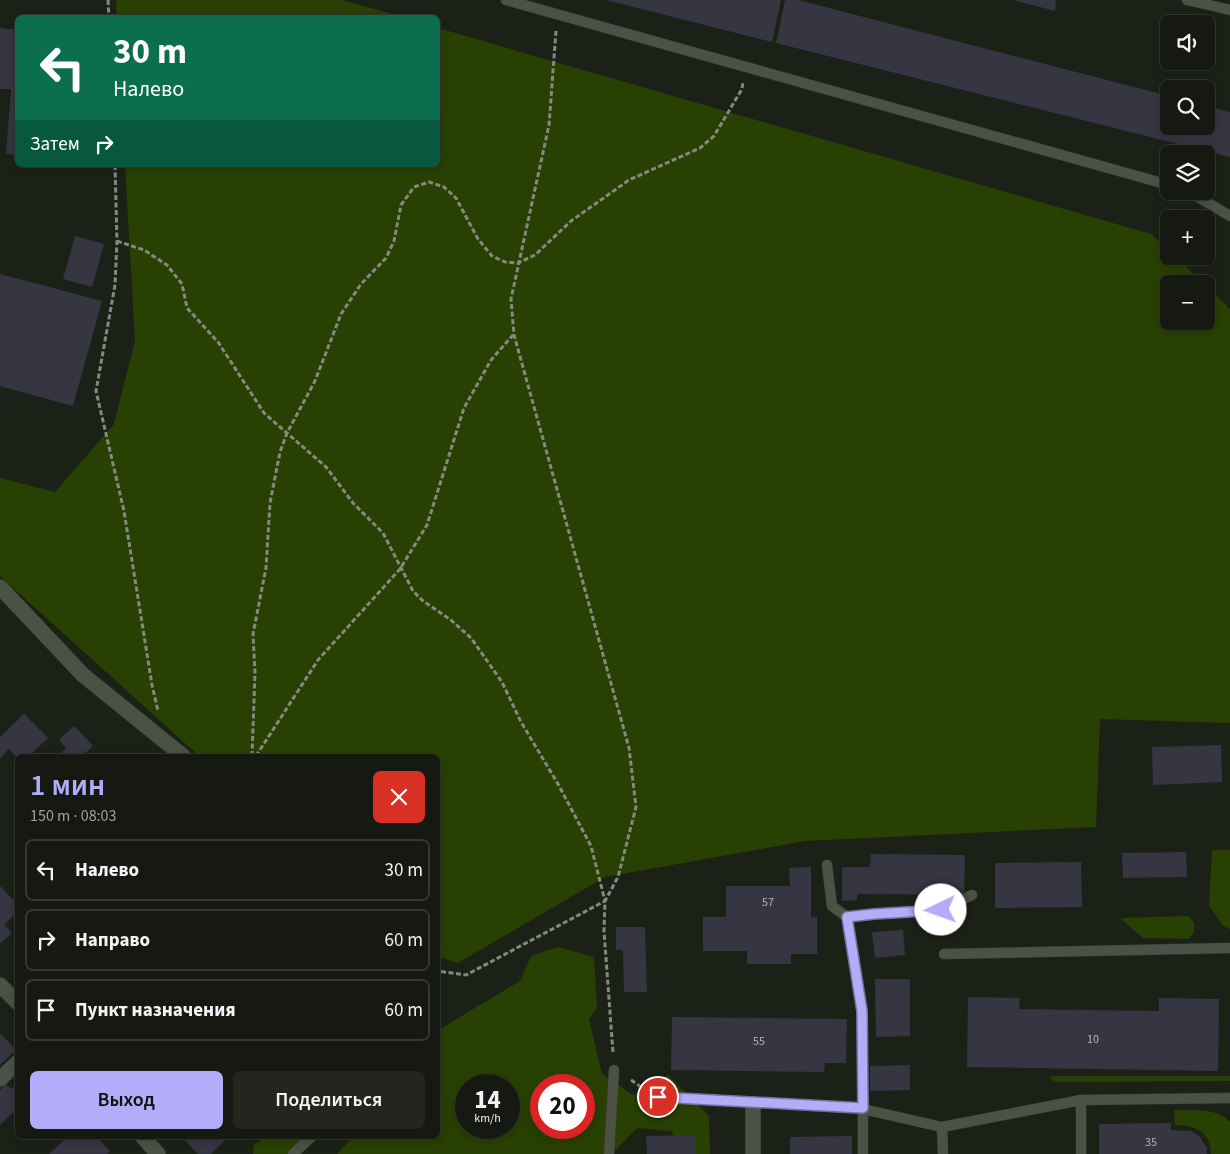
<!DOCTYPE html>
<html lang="ru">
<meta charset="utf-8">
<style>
:root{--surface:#151911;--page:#22261f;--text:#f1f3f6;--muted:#9da09f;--line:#343831;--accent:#b4acf9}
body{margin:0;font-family:"Source Sans 3",sans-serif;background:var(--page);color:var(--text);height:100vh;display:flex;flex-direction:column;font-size:19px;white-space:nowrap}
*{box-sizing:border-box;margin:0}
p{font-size:16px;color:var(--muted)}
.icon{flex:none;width:28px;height:28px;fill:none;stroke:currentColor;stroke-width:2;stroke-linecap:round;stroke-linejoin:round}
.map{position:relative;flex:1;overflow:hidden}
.drawer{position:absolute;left:15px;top:754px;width:425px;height:385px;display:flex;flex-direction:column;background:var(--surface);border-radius:8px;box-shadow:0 2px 8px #0003,0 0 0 1px var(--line)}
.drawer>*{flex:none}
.top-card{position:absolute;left:15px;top:15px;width:425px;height:152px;border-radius:8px;box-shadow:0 2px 8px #0003,0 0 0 1px var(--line);background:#0b6e4f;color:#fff;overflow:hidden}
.controls{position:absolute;left:1160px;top:15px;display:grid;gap:10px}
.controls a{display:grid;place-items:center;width:55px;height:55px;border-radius:8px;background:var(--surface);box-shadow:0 2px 8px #0003,0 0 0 1px var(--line);font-size:25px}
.speed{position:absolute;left:455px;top:1074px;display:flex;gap:10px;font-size:25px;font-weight:700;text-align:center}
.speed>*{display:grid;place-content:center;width:65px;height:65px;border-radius:50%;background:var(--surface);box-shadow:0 2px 8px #0003,0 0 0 1px var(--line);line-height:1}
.speed small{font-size:12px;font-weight:400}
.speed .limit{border:8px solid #d22;background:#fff;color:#111}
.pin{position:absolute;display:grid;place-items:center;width:42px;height:42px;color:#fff;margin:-21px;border:2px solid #fff;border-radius:50%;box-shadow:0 1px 5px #0007}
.me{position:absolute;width:55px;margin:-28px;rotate:267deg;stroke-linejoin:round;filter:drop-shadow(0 0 4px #0008)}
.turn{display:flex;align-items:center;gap:18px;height:105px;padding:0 15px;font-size:22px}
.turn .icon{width:65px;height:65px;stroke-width:2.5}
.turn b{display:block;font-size:35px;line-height:42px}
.then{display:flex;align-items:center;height:48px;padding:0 15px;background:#0003;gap:10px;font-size:19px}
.round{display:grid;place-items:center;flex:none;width:52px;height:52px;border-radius:8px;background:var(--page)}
.overview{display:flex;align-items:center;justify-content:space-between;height:85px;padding:0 15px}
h1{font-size:30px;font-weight:600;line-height:38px;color:var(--accent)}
.cta{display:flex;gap:10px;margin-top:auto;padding:10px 15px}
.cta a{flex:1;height:58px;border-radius:8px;background:var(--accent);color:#111;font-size:20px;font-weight:600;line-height:58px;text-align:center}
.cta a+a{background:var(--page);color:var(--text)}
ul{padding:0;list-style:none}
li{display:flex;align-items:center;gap:15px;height:62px;margin:0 10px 8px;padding:0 5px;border:2px solid var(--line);border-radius:8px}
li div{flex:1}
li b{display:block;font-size:19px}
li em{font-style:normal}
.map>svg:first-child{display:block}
.green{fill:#284002;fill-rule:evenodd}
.building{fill:#363542}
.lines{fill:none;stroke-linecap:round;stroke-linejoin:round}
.service-casing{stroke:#373b33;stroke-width:11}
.minor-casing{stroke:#373b33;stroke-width:16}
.path{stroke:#858980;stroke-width:3;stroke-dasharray:5 2.5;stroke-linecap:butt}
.service{stroke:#4b5245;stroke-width:10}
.minor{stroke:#4b5245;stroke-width:15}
.route-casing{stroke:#7570a2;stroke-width:12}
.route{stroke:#b4acf9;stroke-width:9}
.labels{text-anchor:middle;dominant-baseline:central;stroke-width:4;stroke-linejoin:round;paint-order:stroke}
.number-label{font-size:12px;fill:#b5b8b5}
</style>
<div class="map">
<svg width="1230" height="1154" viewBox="0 0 1230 1154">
<rect width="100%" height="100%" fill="#1c2117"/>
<g class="green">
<path d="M116 0H342L403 17H117Z"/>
<path d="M438 28 1151 234 1169 251V256H1175L1204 284H1169V321H1206V286L1230 309V723L1100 719 1096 827 805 841 605 877 458 963 438 957V756H199L0 576V478L55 492 114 424 135 341 125 165H438Z"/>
<path d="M1212 850H1230V929L1223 926 1209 906Z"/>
<path d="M1189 916 1194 923V933L1188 939 1143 938 1120 918Z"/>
<path d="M558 947 594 957 597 1008 589 1019 602 1074 633 1095 668 1075 709 1116 710 1154H686L671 1131 637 1128 612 1154H337L354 1136H438V1042L440 1029 520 981 531 956ZM466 1085H509V1128H466ZM541 1085H584V1128H541Z"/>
<path d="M1050 1076H1230V1081L1053 1082Z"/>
<path d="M1174 1110C1193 1111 1217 1107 1230 1122V1154H1211C1211 1132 1195 1125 1175 1125Z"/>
<path d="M272 1136H304L291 1154H253L254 1144Z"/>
</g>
<g class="building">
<path d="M606 0H781L772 42Z"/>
<path d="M785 0H798L1169 96V126H1206V106L1230 112V157L776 43Z"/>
<path d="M1013 0H1056L1055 11Z"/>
<path d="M0 28 18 30V155L6 154 11 89H0Z"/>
<path d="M75 236 104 244 92 287 63 279Z"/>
<path d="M0 274 102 301 73 406 0 386Z"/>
<path d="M24 714 48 738 29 756H18V759L9 749 0 758V737Z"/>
<path d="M74 726 93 746 82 756H66L62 752 66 748 59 740Z"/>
<path d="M1221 745 1222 782 1153 785 1152 747Z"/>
<path d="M1186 852 1187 877 1123 878 1122 853Z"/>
<path d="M871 854 965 855 964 895 857 894V900L842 901V867H870Z"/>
<path d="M1081 862 1082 907 995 908V863Z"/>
<path d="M811 867V918L817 917V954H791V964H747V951H703V917H726V886H790L789 868Z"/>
<path d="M0 886 18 905V911L4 925 12 933 0 944Z"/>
<path d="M616 927H645L647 992H624L623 950H616Z"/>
<path d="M903 930 905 955 875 958 872 932Z"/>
<path d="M875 979H910V1036L876 1037Z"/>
<path d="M968 997 1020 998 1019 1009 1159 1011V998L1219 999 1218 1071 967 1067Z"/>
<path d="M672 1017 847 1019 846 1063H825L824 1072 671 1070Z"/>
<path d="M0 1033 16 1050 0 1065Z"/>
<path d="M910 1065V1090L870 1091V1066Z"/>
<path d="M18 1083V1117L13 1112 0 1125V1090L6 1084 11 1089Z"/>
<path d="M1171 1123V1130L1191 1131 1199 1136 1207 1148V1154H1099V1124Z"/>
<path d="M695 1135 696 1154H647L646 1136Z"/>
<path d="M68 1136H96L110 1151 107 1154H49Z"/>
<path d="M181 1136H224L226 1139 211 1154H198Z"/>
<path d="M852 1136V1154H790V1137Z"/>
</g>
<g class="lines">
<g class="service-casing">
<g id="service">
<path d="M506 0 1169 185"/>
<path d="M1187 0 1230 10"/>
<path d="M1188 191 1230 216"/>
<path d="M827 865 832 906 847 917"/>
<path d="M972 895 941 910 873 914 847 917 862 1011 863 1109 942 1127 1081 1100"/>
<path d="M944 954 1230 948"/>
<path d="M658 1097 863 1109V1154"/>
<path d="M942 1127 943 1154"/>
<path d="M293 1154 312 1136"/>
<path d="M609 1154 614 1070"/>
<path d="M1081 1154V1100L1230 1098"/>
</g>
</g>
<g class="minor-casing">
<g id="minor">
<path d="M0 587 83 675 183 756"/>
<path d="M0 985 18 1003"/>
<path d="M0 1079 18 1062"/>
<path d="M142 1136 158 1154"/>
<path d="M753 1154V1104"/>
</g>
</g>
<g class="path">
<path d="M108 0 109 18"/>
<path d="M556 31 549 125 511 299 514 335 629 748 636 807 618 877 605 901 604 931 613 1053"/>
<path d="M115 165 117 241 115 285 96 391 124 511 152 685 158 711"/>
<path d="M117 241 144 250 167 265 182 284 187 308 218 342 264 413 326 467 353 503 383 533 413 591 423 601 451 620 471 638 502 682 521 722 558 784 591 846 605 901 466 975 438 971"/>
<path d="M252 756 255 673 253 634 266 568 270 503 280 452 287 433 315 381 341 314 361 284 386 258 394 241 401 205 414 187 429 182 444 187 456 198 478 239 492 256 505 262 518 263 535 255 571 221 629 180 700 148 714 136 742 89 743 82"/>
<path d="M256 756 318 660 400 569 427 525 464 408 491 360 513 335"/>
<path d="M631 1080 644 1089"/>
</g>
<use href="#service" class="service"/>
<use href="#minor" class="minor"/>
</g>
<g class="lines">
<g class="route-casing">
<path id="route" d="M658 1097 863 1108 862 1011 847 917 874 914 941 910"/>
</g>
<use href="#route" class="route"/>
</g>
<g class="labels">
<g class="number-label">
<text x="768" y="902">57</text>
<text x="1093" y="1039">10</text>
<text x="759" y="1041">55</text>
<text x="1151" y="1142">35</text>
</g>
</g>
</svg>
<div class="controls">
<a><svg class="icon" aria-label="sound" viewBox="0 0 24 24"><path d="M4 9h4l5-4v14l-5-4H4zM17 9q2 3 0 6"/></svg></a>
<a><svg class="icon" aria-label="search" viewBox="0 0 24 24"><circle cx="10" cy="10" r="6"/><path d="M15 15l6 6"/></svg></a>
<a><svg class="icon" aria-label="layers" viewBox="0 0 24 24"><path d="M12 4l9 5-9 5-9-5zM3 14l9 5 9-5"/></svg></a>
<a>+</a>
<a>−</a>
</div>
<div class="speed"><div>14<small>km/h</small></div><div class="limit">20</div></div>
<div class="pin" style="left:658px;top:1097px;background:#d93025"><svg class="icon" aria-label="arrive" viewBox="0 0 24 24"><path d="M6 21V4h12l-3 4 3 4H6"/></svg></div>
<svg class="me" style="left:941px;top:910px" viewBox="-20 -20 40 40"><circle r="19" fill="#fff"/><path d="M0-13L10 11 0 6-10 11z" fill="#b4acf9"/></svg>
<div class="top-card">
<div class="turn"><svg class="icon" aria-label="left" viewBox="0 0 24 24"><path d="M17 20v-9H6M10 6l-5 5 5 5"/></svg><div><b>30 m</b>Налево</div></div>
<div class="then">Затем<svg class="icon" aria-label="right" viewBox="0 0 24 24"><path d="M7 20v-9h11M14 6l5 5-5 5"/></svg></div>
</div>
<section class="drawer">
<div class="overview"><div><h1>1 мин</h1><p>150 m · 08:03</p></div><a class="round" style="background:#d93025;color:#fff"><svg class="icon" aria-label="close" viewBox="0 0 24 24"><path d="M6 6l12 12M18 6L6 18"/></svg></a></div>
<ul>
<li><svg class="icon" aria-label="left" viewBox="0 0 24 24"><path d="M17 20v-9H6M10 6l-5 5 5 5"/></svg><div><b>Налево</b></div><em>30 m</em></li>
<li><svg class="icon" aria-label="right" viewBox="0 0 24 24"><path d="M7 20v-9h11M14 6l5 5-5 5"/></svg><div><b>Направо</b></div><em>60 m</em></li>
<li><svg class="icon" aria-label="arrive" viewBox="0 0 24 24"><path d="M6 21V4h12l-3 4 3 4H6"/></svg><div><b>Пункт назначения</b></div><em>60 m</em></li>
</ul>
<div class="cta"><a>Выход</a><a>Поделиться</a></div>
</section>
</div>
